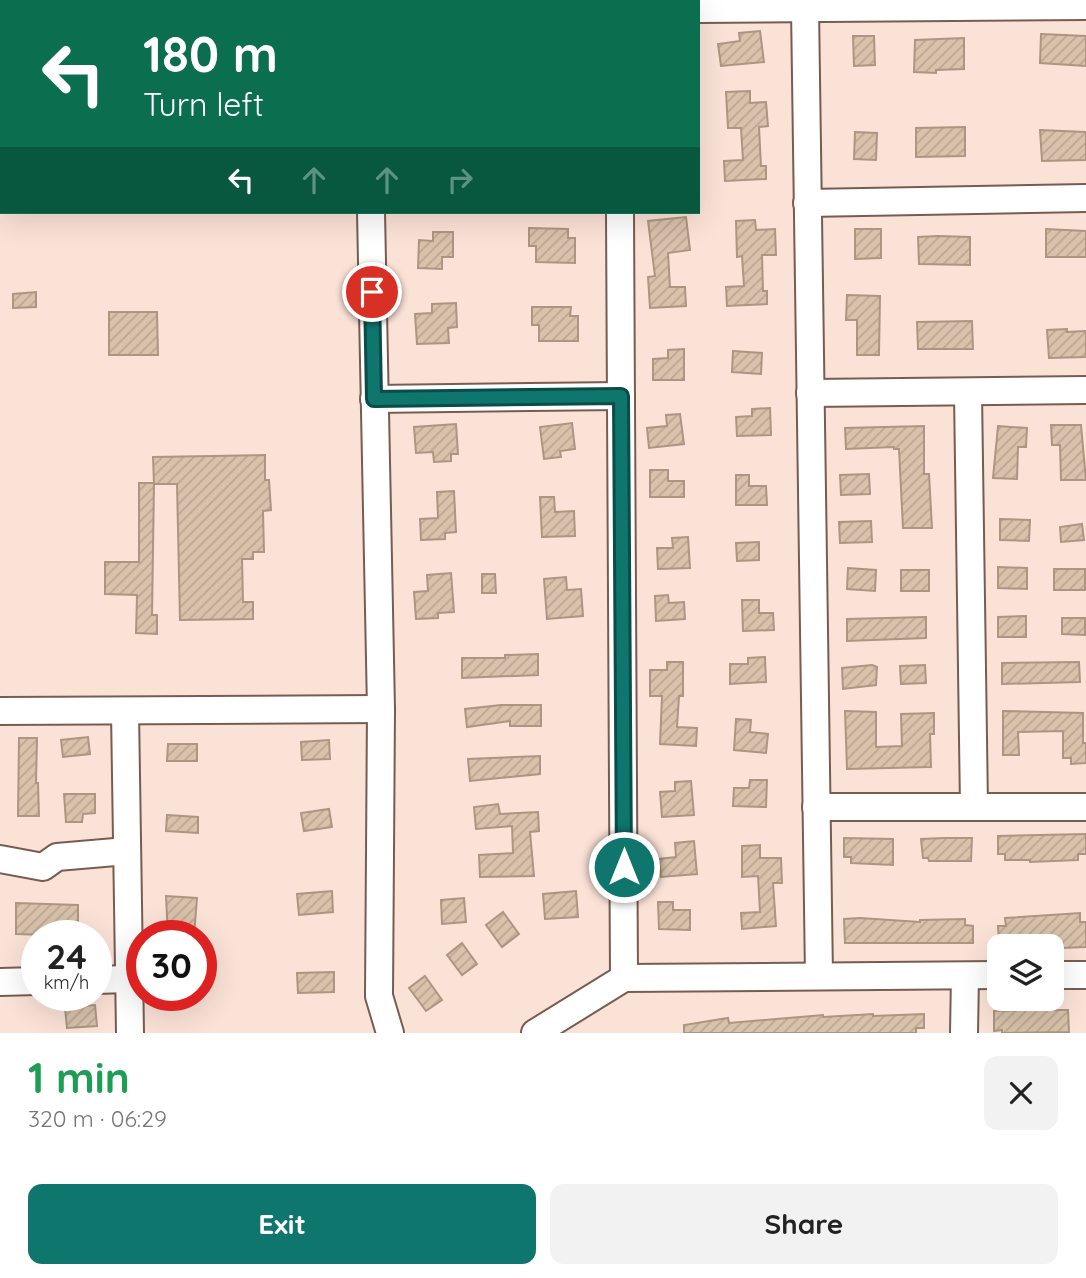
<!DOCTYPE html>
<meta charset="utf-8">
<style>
:root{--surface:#fff;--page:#f2f2f2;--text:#222;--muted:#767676;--accent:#0f766e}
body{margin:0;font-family:Quicksand,sans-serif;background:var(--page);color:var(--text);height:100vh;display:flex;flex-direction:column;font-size:26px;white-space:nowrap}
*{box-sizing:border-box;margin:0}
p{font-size:23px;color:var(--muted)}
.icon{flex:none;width:38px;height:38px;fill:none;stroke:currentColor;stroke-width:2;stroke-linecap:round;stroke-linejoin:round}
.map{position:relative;height:1033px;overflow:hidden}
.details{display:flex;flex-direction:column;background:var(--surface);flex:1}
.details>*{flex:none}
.guide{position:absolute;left:0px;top:0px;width:700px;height:214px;box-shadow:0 7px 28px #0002;background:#0b6e4f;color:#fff;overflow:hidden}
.tools{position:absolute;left:987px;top:934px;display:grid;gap:14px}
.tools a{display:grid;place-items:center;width:77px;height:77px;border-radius:14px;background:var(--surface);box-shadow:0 7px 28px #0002;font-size:35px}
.speed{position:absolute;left:21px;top:920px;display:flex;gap:14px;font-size:35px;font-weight:700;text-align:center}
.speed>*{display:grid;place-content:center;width:91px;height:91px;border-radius:50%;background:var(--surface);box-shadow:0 7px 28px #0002;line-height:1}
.speed small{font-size:18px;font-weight:400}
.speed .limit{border:10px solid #d22;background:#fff;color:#111}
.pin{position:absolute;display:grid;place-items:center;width:60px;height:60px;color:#fff;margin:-30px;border:4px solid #fff;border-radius:50%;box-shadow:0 2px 7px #0007}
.me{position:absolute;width:77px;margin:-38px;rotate:0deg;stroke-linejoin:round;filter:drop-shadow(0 0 5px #0008)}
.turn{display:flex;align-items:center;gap:24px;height:147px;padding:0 28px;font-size:32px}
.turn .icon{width:91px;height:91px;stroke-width:2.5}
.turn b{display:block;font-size:49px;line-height:60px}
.lanes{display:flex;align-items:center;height:66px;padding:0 28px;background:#0003;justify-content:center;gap:35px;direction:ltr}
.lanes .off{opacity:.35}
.round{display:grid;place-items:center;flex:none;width:74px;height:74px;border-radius:14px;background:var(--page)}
.head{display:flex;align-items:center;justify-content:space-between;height:119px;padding:0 28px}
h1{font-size:42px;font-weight:700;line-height:52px;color:#1e9e55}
.cta{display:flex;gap:14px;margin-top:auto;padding:14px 28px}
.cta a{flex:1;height:80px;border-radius:14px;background:var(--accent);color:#fff;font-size:28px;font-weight:700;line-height:80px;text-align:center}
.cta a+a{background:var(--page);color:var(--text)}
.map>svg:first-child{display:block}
.green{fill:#c1c8b1}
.building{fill:url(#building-hatch);stroke:#ab9681;stroke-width:2}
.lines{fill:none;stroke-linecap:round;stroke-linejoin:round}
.minor-casing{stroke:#775d51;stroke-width:30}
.minor{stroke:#fff;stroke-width:26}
.route-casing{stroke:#0a4d48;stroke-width:18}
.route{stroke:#0f766e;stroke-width:12}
</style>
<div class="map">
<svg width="1086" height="1033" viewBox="0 0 1086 1033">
<defs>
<pattern id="building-hatch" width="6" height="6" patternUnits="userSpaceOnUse" patternTransform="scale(1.75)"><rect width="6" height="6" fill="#d9c2ab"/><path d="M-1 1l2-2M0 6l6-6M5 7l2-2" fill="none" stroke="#baa692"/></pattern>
</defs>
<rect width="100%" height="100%" fill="#fbe2d7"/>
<path class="green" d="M0 0H346V2H2L0 121Z"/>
<g class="building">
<path d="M760 31 764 62 721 66 718 44 740 41 739 33Z"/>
<path d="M1041 34 1086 36V66L1040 63Z"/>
<path d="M853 36H874L875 65 854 66Z"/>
<path d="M964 38V69L936 70V73L914 72 915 40Z"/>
<path d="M750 91V103L766 102 768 126 759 127 761 166H766V179L725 181 724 161 743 160 741 128H728L726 92Z"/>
<path d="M965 127V156L916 157V128Z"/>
<path d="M1040 130 1086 132V160L1042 161Z"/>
<path d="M855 132 877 133 876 160 854 159Z"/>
<path d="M686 217 690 250 668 253 670 287H685L686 306 650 308 648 277 655 276 648 221Z"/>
<path d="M755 220 756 230 775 229 776 255H762L763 291H767V304L727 306 726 287 744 286 742 256 737 257 736 221Z"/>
<path d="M529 228 568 229V238H575V263L536 262V246H529Z"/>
<path d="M855 229H881V258L855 259Z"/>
<path d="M1046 229 1086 231V257H1046Z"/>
<path d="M433 232H453V257H442V269L418 268 419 240 433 241Z"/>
<path d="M938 236 970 237V265L919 264 918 237Z"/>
<path d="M36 292V307L13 308V294Z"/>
<path d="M847 295 880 296 879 355H857V320H846Z"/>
<path d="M456 303 457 327 448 328 449 343 417 344 415 314 432 313V304Z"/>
<path d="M532 307H571L570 316H578V341H539V325H532Z"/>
<path d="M109 312H157L158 355H109Z"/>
<path d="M972 321 973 349H918L917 322Z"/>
<path d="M1067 329V332L1086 331V357L1049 358 1047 330Z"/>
<path d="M684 349V380H653V359L668 358V350Z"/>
<path d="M733 351 762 353 761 374 732 372Z"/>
<path d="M770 408 771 435 737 436 736 417 752 416V409Z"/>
<path d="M680 414 684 444 649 448 647 428 667 426 666 415Z"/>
<path d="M572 423 575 449 560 451 561 457 544 459 540 427Z"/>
<path d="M456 424 458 454H451V461L434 462 433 452 416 453 414 427Z"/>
<path d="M1051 425H1081L1086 480H1061L1060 445H1052Z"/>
<path d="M924 426V474H929L932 528H903L899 449H894V447L846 449 845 428Z"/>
<path d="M998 426 1027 428 1026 447H1018L1017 479 993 478Z"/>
<path d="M265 455V480H269L271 510 263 511 264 552H253V559H242L243 602H253V619L180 620 177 484H154L153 457Z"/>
<path d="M650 470H668V481H684V497H650Z"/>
<path d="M869 474 870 494 841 495 840 475Z"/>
<path d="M736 475H749V486H766L767 505H736Z"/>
<path d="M139 483H154L152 615H157V634L136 633 137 595 105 594V562H139Z"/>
<path d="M454 491 456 532 445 533V539L421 540 420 519 438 518 437 492Z"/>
<path d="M540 497H554L555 512 574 511 575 536 542 537Z"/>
<path d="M1000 519 1030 520 1029 541 1000 540Z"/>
<path d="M871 521 872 542 840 543 839 522Z"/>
<path d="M1082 524 1084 540 1061 542 1060 527Z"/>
<path d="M688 537 690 568 658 569 657 548H673L672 538Z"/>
<path d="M759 542V560L737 561 736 543Z"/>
<path d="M998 567 1027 568V589L998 588Z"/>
<path d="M848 568 876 570 875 591 847 589Z"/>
<rect x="1054" y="569" width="31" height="21"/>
<rect x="901" y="570" width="28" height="21"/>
<path d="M451 573 454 612 438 613V618L416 619 414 592 428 591 427 575Z"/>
<path d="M482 574H495L496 593H482Z"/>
<path d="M566 577 567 590 581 589 583 616 547 619 544 579Z"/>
<path d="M668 595 669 603 684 602 685 619 656 621 655 596Z"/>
<path d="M742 600H759V613H773L774 630 743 631Z"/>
<path d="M1026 616V637H998V617Z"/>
<path d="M926 617V638L847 641V619Z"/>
<path d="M1062 618H1085V635L1062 634Z"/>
<path d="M538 654V675L462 678V658H505V655Z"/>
<path d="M765 657 766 682 730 684V664H748V658Z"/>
<path d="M667 662H683V696H679L677 727 697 728 696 746 660 744 662 696H650V670H667Z"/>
<path d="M1079 662 1080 682 1002 684V663Z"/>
<path d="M872 665 877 667 876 685 843 689 842 668Z"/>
<path d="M925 665 926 683 901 684 900 666Z"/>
<path d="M501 705H541V726H510V721L467 727 465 709Z"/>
<path d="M845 711 876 712V747L902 746 901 714 934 713V734H930L931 767 847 769Z"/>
<path d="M1003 711 1083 713V743H1086V763L1071 764V758H1063V731L1018 732 1019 755H1003Z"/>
<path d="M736 719 751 720 750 732 768 734 766 753 734 750Z"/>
<path d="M88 737 90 754 63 757 61 740Z"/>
<path d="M19 738H37L36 783H38L39 816H18Z"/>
<path d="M329 740 330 759 302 760 301 742Z"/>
<path d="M168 744H197V761H167Z"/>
<path d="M540 756V774L470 781 468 759Z"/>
<path d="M750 780H767L766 807 733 806 734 788H749Z"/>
<path d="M691 781 694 815 662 817 660 792 675 791V782Z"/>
<path d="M64 794H95V813L83 814 82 822H66Z"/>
<path d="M498 804 500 814 538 812 539 831 530 832 534 876 480 877 479 855 513 853 512 826 476 829 474 807Z"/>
<path d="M329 809 332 827 304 831 301 813Z"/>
<path d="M167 815 198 817V833L166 831Z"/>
<path d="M1086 834V854H1078V860L1030 862V860H1005V854H998V836Z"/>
<path d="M844 838 893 839V865L851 863V857H844Z"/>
<path d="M944 838H972L971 861H929L928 858H923L921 839Z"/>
<path d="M694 841 697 874 661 877 659 859 676 857 675 843Z"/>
<path d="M760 845V858H781L782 883H773L776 926 742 929 741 913 760 912 758 876 742 877V846Z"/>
<path d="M332 891 333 912 299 915 297 894Z"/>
<path d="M576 891 578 917 545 919 543 894Z"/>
<path d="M166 896 197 898 194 936H168Z"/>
<path d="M464 898 466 922 442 924 441 900Z"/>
<path d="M658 902H673V910H690V930L659 929Z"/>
<path d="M16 903 78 905V936L16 934Z"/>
<path d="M503 912 519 934 502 947 486 925Z"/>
<path d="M1080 913V922H1086V947L1063 948V943L1030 945V941L999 942 998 926H1006L1005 918Z"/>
<path d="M860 918 920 922V920L965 919V925L973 926V943H845L844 919Z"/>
<path d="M462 943 477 964 462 975 447 955Z"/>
<path d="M334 972V992L298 993 297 973Z"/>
<path d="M425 976 442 1000 426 1011 409 988Z"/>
<path d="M95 1005 97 1026 67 1028 65 1008Z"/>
<path d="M1025 1010H1068L1069 1032 1002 1033V1030L994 1031V1011Z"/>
<path d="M873 1014V1016L924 1014V1028H916V1033H684V1025L728 1018 729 1023 823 1015V1017Z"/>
</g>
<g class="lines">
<g class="minor-casing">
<g id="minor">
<path d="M368 0V2"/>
<path d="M618 0V2"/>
<path d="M805 8 819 976"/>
<path d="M698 9 1086 6"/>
<path d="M0 146H2"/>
<path d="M807 203 1086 198"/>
<path d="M371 212 381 709 379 996 390 1033"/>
<path d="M810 393 1086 390"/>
<path d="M968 393 974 807"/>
<path d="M374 399 621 396"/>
<path d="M0 711 381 709"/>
<path d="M125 711 130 1033"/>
<path d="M816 807H1086"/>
<path d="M0 859 43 867 57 857 127 851"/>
<path d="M1052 975H1086"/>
<path d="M624 978 999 975"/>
<path d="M96 980 128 979"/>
<path d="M0 982 37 981"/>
<path d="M535 1033 624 978 620 212"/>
<path d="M964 1033 965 976"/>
</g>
</g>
<use href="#minor" class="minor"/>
</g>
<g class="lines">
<g class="route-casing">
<path id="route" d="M372 292 374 399 621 396 624 867"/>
</g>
<use href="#route" class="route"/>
</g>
</svg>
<div class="tools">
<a><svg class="icon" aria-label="layers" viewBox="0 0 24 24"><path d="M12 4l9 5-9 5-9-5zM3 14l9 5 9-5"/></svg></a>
</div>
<div class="speed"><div>24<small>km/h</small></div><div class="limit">30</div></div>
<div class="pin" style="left:372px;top:292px;background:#d93025"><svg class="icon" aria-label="arrive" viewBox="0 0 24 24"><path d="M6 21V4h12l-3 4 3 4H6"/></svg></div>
<svg class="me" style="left:624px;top:867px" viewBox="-20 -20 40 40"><circle r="17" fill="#0f766e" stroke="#fff" stroke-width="3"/><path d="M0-11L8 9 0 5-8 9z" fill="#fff"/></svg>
<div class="guide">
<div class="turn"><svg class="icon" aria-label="left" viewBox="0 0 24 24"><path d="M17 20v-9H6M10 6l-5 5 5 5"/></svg><div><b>180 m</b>Turn left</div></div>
<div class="lanes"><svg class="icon" aria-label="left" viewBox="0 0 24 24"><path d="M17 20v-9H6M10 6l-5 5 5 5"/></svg><svg class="icon off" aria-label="ahead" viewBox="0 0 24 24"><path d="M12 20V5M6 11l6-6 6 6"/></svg><svg class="icon off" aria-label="ahead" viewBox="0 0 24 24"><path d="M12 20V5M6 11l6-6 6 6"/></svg><svg class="icon off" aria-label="right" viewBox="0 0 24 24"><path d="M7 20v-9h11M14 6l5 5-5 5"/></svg></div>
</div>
</div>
<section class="details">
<div class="head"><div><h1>1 min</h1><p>320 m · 06:29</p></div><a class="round"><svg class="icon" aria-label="close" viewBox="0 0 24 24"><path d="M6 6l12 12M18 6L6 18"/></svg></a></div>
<div class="cta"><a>Exit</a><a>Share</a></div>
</section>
